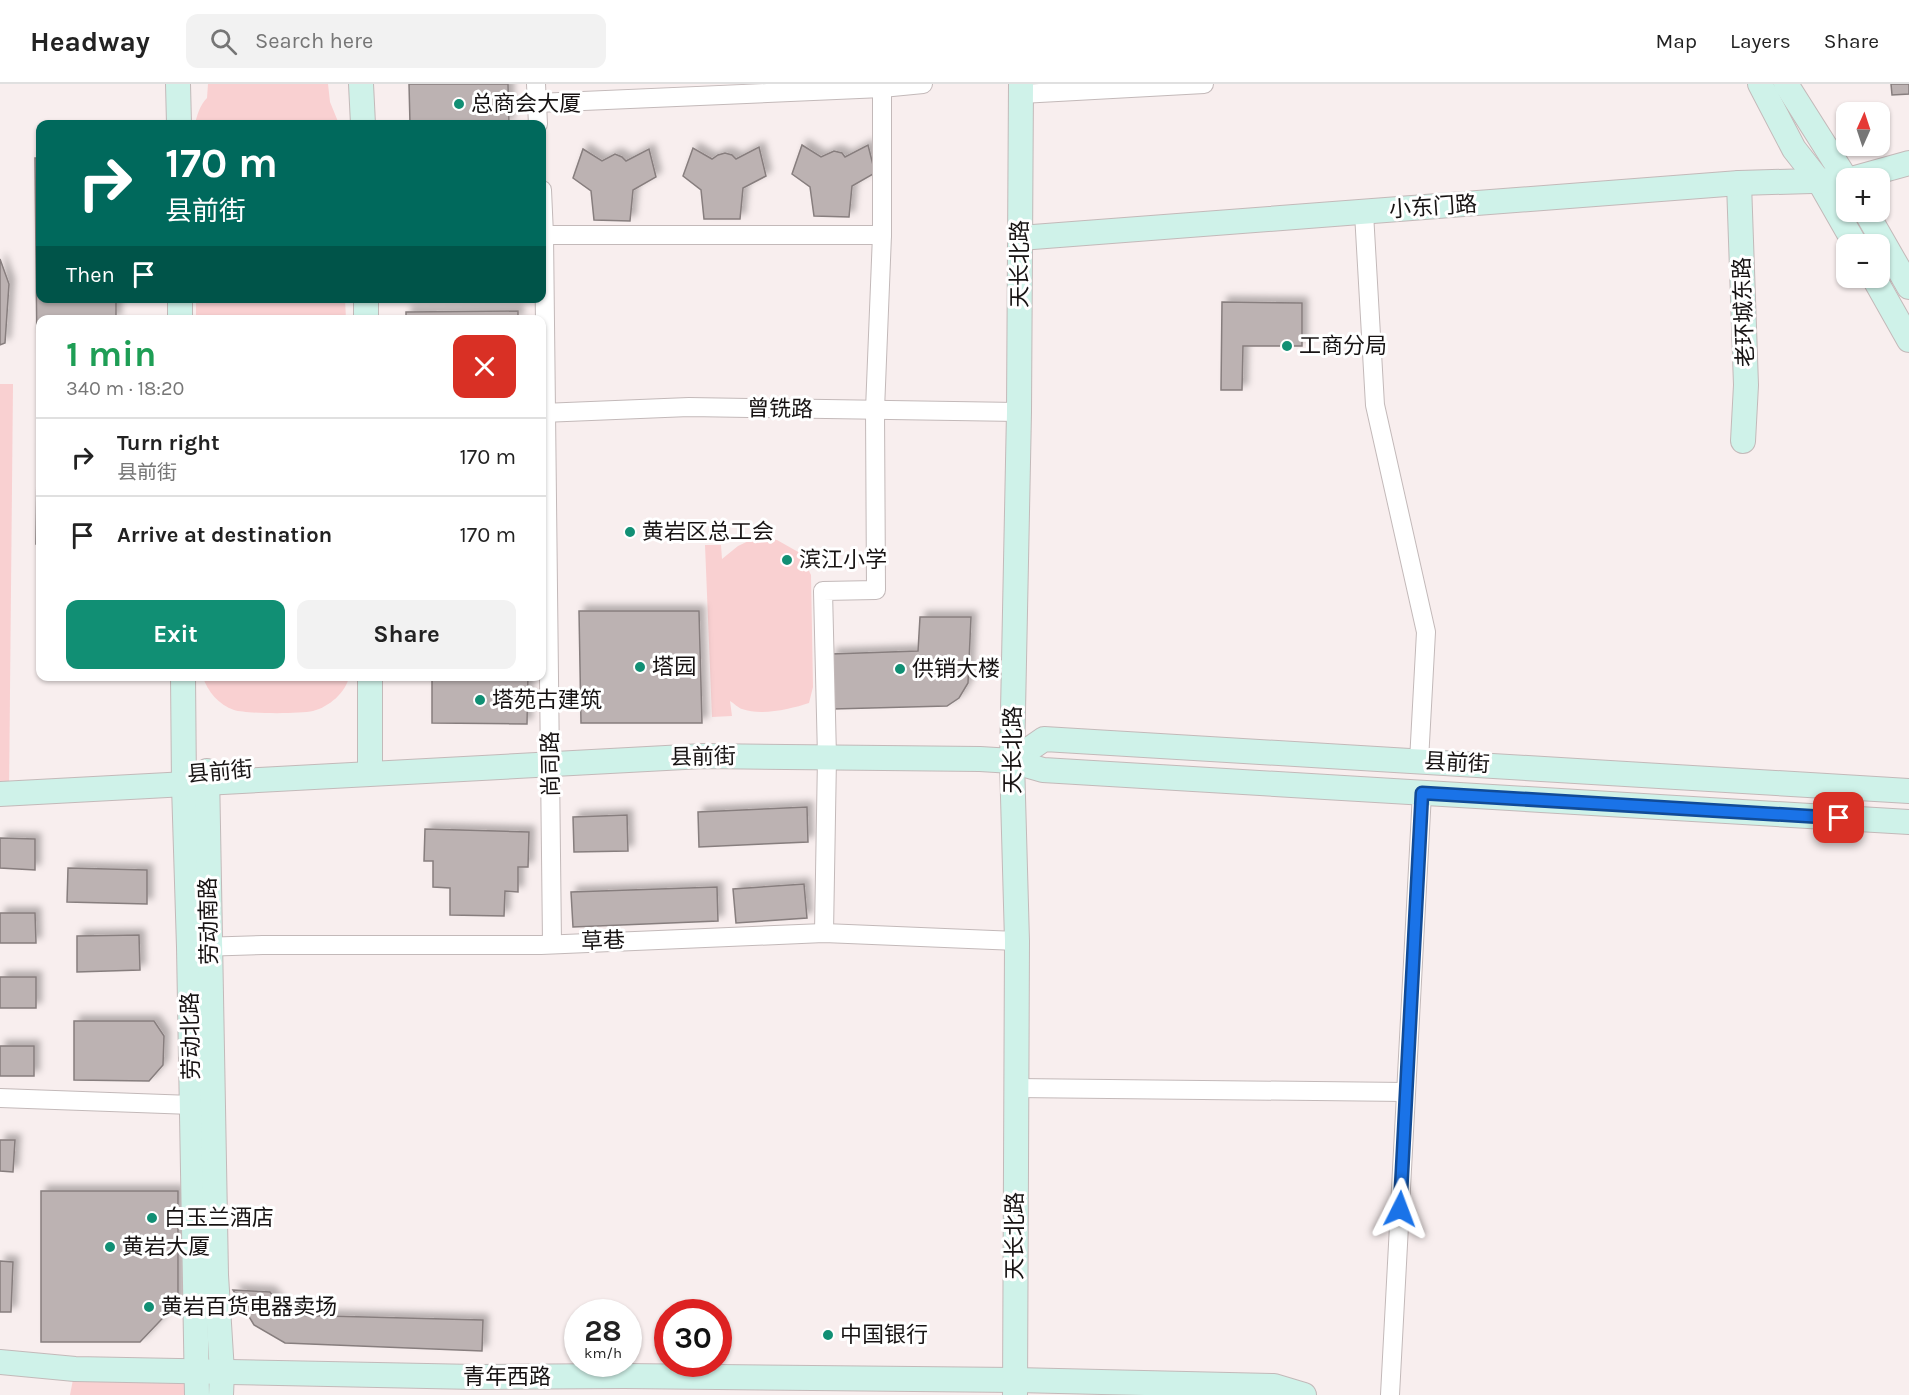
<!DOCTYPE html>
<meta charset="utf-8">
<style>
:root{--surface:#fff;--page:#f2f2f2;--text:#222;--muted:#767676;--line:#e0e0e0;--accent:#118f74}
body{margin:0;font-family:Karla,"Noto Sans SC",sans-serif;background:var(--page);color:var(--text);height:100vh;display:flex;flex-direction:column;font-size:22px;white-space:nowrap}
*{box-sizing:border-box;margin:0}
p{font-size:20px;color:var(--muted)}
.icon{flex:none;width:33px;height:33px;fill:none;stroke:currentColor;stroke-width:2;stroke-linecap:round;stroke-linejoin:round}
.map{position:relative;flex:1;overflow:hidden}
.details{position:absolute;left:36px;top:231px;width:510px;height:366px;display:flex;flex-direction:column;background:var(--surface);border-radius:12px;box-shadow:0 2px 4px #0004}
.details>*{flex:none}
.guide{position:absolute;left:36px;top:36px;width:510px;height:183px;border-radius:12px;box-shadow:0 2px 4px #0004;background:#00695c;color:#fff;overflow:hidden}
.needle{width:39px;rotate:3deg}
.buttons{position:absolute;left:1836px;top:18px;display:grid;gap:12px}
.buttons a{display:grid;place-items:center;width:54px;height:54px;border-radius:12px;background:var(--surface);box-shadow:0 2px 4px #0004;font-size:30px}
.speed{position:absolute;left:564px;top:1215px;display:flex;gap:12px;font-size:30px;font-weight:700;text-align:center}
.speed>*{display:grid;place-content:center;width:78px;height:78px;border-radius:50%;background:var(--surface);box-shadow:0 2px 4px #0004;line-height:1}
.speed small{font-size:15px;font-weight:400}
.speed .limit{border:9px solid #d22;background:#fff;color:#111}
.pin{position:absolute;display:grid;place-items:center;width:51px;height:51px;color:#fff;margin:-26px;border-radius:12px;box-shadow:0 3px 9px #0006}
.me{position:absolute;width:66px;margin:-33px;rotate:3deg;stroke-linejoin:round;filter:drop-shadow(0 0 4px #0008)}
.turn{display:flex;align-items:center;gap:21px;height:126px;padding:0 30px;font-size:27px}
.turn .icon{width:78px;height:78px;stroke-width:2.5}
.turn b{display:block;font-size:42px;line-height:51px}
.then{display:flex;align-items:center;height:57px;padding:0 30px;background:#0003;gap:12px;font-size:22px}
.round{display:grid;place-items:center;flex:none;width:63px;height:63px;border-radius:12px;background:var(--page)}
.head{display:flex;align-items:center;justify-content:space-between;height:102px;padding:0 30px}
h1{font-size:36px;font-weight:700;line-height:45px;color:#1e9e55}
.button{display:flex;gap:12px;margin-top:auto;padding:12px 30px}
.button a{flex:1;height:69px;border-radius:12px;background:var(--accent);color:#fff;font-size:24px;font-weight:700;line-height:69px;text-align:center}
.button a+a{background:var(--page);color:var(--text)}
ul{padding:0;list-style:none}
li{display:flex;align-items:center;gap:18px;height:78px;padding:0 30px;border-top:2px solid var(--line)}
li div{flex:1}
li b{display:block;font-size:22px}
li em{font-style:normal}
header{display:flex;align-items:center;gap:36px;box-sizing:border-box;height:84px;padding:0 30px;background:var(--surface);border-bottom:2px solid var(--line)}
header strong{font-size:28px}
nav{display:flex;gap:33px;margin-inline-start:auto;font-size:21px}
.search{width:420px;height:54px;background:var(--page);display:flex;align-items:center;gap:15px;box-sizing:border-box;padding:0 21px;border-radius:12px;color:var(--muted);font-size:22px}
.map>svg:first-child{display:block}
.green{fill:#f9d0d1}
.building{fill:#bcb2b2;stroke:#877e7e;stroke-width:1.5;filter:url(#shadow)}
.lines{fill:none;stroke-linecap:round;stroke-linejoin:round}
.street-casing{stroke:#c3b9b9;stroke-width:20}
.secondary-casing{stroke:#c3b9b9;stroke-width:26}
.street{stroke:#fff;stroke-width:18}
.secondary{stroke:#cff2e9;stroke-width:24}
.route-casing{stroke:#114b97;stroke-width:15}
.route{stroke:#1a73e8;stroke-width:10}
.poi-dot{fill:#118f74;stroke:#fff;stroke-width:2}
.labels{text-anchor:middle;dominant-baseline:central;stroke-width:6;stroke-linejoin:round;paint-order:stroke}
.poi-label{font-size:22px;fill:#171313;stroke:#fff;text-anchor:start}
.street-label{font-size:22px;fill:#171313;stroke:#fff}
</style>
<header>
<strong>Headway</strong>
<div class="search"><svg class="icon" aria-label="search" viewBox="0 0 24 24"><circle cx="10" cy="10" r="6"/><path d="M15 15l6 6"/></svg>Search here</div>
<nav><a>Map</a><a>Layers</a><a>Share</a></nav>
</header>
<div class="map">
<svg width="1909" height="1311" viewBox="0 0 1909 1311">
<defs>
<filter id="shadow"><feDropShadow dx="5.5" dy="-5.5" stdDeviation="3" flood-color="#0004"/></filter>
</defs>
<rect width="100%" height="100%" fill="#f8eeee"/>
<g class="green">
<path d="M208 0H328L330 18 339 40H195C197 31 200 21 207 14Z"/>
<path d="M196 215H345L346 235H196Z"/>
<path d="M0 300H13L9 710H0Z"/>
<path d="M757 453 777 456 800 469 811 491 813 603 809 619C791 625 761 632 742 625 738 624 734 619 730 617L732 632 712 633 705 461H721L722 475 738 462Z"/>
<path d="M203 593V592L349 593C346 608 329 623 313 627 299 630 247 630 234 626 219 621 207 607 203 593Z"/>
<path d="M75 1285 197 1288V1311H70Z"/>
</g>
<g class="building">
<path d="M409 0H508L509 40H410Z"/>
<path d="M1891 0H1909V10L1892 11Z"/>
<path d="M802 61 821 73 834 67 842 69 845 73 868 61 875 89 852 102 849 133 814 132 810 103 792 90Z"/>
<path d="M759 63 766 92 743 104 740 135H704L701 106 683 92 693 64 712 75 718 71 725 69 732 71 736 75Z"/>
<path d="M583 65 602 77 615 70 622 73 626 77 649 65 656 93 633 106 630 137 594 136 591 107 573 94Z"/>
<path d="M35 74H40V214H116V236H40V274H37Z"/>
<path d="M0 175 9 200 5 259 0 261Z"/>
<path d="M1222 218 1302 219V262H1243L1242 306H1221Z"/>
<path d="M518 227V236H406V228Z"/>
<path d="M38 309H40V460H36Z"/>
<path d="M579 527H699L702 639H581Z"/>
<path d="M920 533H971L968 599 959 614 947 622 833 625 831 570 918 567Z"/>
<path d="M432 592H528L527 640 432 639Z"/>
<path d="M807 723 808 758 699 763 698 728Z"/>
<path d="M627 731 628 767 574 768 573 733Z"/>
<path d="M425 745 529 748 528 783H518V808L505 807 504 832 450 831V804L433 803V777H424Z"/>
<path d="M0 754 35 755V786L0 784Z"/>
<path d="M68 784 147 786V820L67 818Z"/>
<path d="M804 800 807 834 736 839 733 805Z"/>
<path d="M717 803 718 837 573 843 571 808Z"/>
<path d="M0 829H35L36 859H0Z"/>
<path d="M139 851 140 886 77 888V852Z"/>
<rect x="0" y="893" width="36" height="31"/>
<path d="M74 937H154L164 952 163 981 149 997 74 996Z"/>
<rect x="0" y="962" width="34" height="30"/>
<path d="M0 1056H15L13 1088 0 1087Z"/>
<path d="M41 1107H178V1218L140 1258H41Z"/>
<path d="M0 1177 13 1178 11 1228H0Z"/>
<path d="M233 1206 270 1208 288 1231 483 1236 482 1267 285 1259 254 1241Z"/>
</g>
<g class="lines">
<g class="street-casing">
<g id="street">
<path d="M536 0 538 40"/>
<path d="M1021 10 1204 0"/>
<path d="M537 19 882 4 923 0"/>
<path d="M542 106 544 151 552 859"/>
<path d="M1364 129 1375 321 1426 548 1419 677"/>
<path d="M542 151H882"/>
<path d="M542 329 689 323 1019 328"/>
<path d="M824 849 827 673 823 507 876 506 875 326 882 151V4"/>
<path d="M200 863 263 861H541L824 849 1017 857"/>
<path d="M1016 1004 1406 1008"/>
<path d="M0 1014 192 1021"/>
<path d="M1390 1311 1422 709"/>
</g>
</g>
<g class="secondary-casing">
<g id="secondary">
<path d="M178 0 179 40"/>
<path d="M361 0 363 40"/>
<path d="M1760 0 1794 65 1819 97 1855 160"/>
<path d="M1786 0 1846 95"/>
<path d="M1855 94 1909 79"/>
<path d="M1739 99 1746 301 1743 357"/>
<path d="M1866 128 1909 203"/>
<path d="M1020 154 1739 99 1846 96"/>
<path d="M1874 194 1909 256"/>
<path d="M366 214V236"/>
<path d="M180 236V214"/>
<path d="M183 592 184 702 189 863 197 1311"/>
<path d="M370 592V689"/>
<path d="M1012 677 1044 655 1909 707"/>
<path d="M207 687 216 1191 222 1288 221 1311"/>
<path d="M0 710 703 672 980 675 1012 677 1043 686 1909 738"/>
<path d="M0 1278 75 1285 476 1293 624 1292 1015 1296 1274 1302 1304 1311"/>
<path d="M1015 1311 1017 857 1012 677 1019 328 1021 0"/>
</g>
</g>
<use href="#street" class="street"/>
<use href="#secondary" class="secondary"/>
</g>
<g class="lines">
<g class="route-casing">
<path id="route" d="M1400 1125 1422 709 1839 734"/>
</g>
<use href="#route" class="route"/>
</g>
<g class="poi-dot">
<circle cx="459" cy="20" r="6"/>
<circle cx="1287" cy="262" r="6"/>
<circle cx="630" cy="448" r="6"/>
<circle cx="787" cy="476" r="6"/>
<circle cx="640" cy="583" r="6"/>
<circle cx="900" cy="585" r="6"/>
<circle cx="480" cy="616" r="6"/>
<circle cx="152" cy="1134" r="6"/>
<circle cx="110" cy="1163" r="6"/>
<circle cx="149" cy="1223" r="6"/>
<circle cx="828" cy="1251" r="6"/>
</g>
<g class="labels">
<g class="poi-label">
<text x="471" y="20">总商会大厦</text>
<text x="1299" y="262">工商分局</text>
<text x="642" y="448">黄岩区总工会</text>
<text x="799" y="476">滨江小学</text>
<text x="652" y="583">塔园</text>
<text x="912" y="585">供销大楼</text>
<text x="492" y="616">塔苑古建筑</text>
<text x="164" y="1134">白玉兰酒店</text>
<text x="122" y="1163">黄岩大厦</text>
<text x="161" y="1223">黄岩百货电器卖场</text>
<text x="840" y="1251">中国银行</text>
</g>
<g class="street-label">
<text transform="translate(1433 123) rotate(-4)">小东门路</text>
<text transform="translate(1020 180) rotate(-90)">天长北路</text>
<text transform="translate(1744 228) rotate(-92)">老环城东路</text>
<text transform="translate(780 325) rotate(1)">曾铣路</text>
<text transform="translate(1013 666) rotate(-90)">天长北路</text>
<text transform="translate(703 673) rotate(-1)">县前街</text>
<text transform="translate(1457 679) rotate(3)">县前街</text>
<text transform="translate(551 680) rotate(-91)">尚司路</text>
<text transform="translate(220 688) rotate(-5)">县前街</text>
<text transform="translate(209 837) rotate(-91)">劳动南路</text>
<text transform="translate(603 857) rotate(-2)">草巷</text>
<text transform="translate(191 952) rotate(-91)">劳动北路</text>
<text transform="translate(1015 1152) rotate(-90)">天长北路</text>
<text x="507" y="1293">青年西路</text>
</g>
</g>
</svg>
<div class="buttons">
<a><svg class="needle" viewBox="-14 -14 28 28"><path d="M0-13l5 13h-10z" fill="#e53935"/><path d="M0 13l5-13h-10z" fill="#767676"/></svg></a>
<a>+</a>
<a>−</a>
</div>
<div class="speed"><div>28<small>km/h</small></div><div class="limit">30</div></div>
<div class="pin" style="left:1839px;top:734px;background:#d93025"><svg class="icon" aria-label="arrive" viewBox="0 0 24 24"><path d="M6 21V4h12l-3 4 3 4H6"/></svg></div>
<svg class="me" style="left:1400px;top:1125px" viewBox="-20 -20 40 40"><path d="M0-17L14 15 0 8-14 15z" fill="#1a73e8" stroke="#fff" stroke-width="4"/></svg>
<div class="guide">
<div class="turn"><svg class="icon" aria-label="right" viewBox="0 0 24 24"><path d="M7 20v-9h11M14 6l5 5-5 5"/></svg><div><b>170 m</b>县前街</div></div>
<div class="then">Then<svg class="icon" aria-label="arrive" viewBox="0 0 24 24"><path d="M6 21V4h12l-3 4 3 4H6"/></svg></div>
</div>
<section class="details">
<div class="head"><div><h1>1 min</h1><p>340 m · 18:20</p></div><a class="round" style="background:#d93025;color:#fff"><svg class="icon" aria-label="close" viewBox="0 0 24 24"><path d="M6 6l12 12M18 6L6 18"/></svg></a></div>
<ul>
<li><svg class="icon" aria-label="right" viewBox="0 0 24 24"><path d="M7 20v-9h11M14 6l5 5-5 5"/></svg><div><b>Turn right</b><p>县前街</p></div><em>170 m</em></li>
<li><svg class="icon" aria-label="arrive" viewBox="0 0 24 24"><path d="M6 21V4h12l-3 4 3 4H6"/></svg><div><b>Arrive at destination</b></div><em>170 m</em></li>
</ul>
<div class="button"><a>Exit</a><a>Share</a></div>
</section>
</div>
